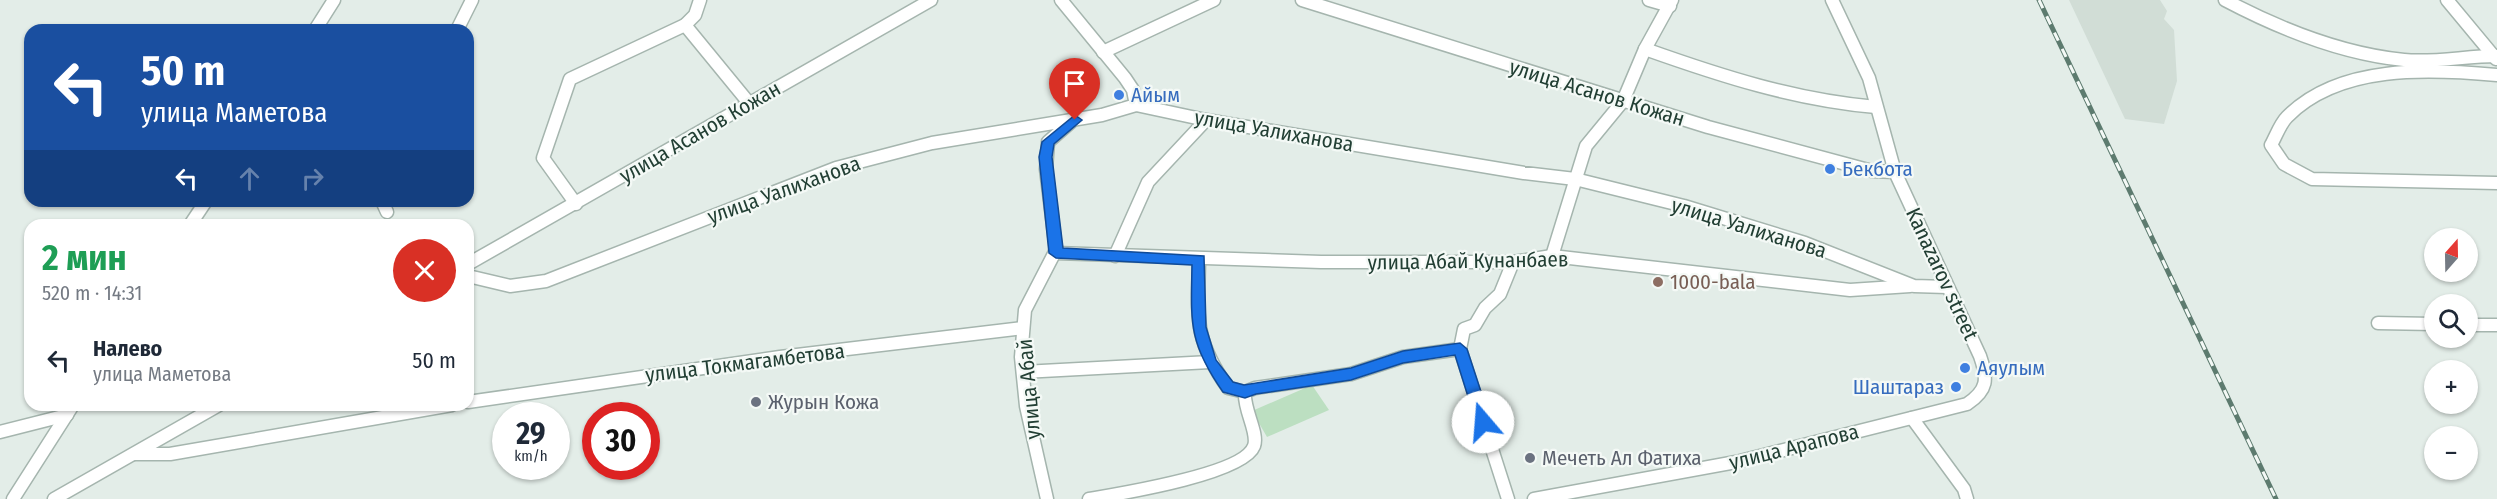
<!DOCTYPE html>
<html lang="ru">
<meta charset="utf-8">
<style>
:root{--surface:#fff;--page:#f6f6f7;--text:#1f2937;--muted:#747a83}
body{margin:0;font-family:"Fira Sans Condensed",sans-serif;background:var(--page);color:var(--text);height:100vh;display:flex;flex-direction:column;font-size:22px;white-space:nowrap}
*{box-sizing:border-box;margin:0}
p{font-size:20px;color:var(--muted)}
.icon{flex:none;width:33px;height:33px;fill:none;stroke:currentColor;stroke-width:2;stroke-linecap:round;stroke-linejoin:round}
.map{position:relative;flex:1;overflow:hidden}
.side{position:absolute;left:24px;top:219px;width:450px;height:192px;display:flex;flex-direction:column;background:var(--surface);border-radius:18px;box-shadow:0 2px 4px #0004}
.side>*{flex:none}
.hud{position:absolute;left:24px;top:24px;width:450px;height:183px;border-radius:18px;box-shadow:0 2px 4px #0004;background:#1a4fa0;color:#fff;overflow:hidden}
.needle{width:39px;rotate:20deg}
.fabs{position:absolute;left:2424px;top:228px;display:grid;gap:12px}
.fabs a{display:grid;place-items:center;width:54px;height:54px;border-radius:50%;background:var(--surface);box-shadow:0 2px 4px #0004;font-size:30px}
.speed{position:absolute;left:492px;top:402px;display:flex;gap:12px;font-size:30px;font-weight:700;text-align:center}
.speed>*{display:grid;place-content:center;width:78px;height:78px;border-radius:50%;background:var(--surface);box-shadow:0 2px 4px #0004;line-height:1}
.speed small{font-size:15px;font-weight:400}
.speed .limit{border:9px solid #d22;background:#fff;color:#111}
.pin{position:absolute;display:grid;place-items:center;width:51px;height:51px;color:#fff;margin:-62px -26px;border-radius:50% 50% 50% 0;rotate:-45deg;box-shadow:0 0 6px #0007}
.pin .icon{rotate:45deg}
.me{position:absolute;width:66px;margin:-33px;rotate:342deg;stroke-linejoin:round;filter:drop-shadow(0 0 4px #0008)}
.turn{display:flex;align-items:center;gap:21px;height:126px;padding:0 18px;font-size:27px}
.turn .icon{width:78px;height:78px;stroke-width:2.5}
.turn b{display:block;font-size:42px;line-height:51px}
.lanes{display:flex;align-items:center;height:57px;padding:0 18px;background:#0003;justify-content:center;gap:30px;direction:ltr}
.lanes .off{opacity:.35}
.round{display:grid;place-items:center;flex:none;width:63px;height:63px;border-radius:32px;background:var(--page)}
.summary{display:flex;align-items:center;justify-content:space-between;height:102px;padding:0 18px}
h1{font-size:36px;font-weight:700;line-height:45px;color:#1e9e55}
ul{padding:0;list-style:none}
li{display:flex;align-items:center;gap:18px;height:78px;padding:0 18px}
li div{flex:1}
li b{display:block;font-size:22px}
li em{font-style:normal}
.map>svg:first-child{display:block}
.built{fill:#d1ddd6}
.green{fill:#bcdfc1}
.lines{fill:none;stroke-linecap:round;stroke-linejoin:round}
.minor-casing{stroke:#a5b5ae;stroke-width:15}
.minor{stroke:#fff;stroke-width:12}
.rail-casing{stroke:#5d7b6f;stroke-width:5}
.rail{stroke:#f4f9f6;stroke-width:3;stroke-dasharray:9;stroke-linecap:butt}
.route{fill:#1a73e8;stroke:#114b97;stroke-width:1.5}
.shop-dot{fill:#3f7fe0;stroke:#f4f9f6;stroke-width:2}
.education-dot{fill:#8d6e63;stroke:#f4f9f6;stroke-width:2}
.worship-dot{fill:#6b7280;stroke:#f4f9f6;stroke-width:2}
.labels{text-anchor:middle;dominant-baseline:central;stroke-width:4.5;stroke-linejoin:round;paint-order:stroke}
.street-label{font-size:21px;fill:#223f34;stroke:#f4f9f6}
.shop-label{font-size:21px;fill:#366cbe;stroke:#f4f9f6;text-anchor:start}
.education-label{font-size:21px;fill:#785e54;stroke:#f4f9f6;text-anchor:start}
.worship-label{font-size:21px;fill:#5b616d;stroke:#f4f9f6;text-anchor:start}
</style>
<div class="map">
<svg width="2497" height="499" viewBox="0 0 2497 499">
<rect width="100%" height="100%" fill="#e3ede8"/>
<path class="built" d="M2069 0H2160L2167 11 2164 19 2174 30 2177 81 2164 124 2125 119Z"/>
<path class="green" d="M1312 385 1329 410 1267 437 1252 411Z"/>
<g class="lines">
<g class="minor-casing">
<g id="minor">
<path d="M700 0 695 15 685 25 749 103"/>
<path d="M1061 0 1125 78 1133 90 1136 105"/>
<path d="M1302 0 1708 127 1872 171 1895 172"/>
<path d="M1649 0 1670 6"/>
<path d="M2225 0C2280 29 2342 54 2404 60 2435 63 2466 56 2497 56"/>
<path d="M2447 0 2496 59"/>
<path d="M315 30 334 0"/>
<path d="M457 30 472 0"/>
<path d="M1645 49C1721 76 1795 100 1876 107"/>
<path d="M1103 52 1214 0"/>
<path d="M2497 75C2429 69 2339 64 2287 117 2280 124 2276 136 2271 145L2284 164 2312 179 2497 183"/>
<path d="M382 201 387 212"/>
<path d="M576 204 543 158 570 79 685 25"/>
<path d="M190 225 206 201"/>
<path d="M1056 253 1321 262H1513L1552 256 1850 290 1910 286"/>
<path d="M1115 256 1148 182 1206 120"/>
<path d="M1552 256 1586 146 1623 101 1645 49 1672 0"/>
<path d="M1199 260C1198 318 1193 338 1228 388L1245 392"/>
<path d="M468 264 931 0"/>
<path d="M468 276 510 286 546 281 836 168 932 143 1102 115 1136 105 1206 120 1524 173 1575 179 1684 206 1805 243 1914 286 1947 287"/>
<path d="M2378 323 2434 324"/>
<path d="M2468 325H2497"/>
<path d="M1023 372 1210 362"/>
<path d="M468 402 780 357 1023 328"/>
<path d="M1912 418 1964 489 1967 499"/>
<path d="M0 432 67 415"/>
<path d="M134 454H170L452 405"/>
<path d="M13 499 73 405"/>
<path d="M54 499 219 405"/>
<path d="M1047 499 1026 406 1021 357 1025 310 1056 250 1046 169 1048 142 1072 121"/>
<path d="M1089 499C1118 494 1244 474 1254 446 1259 433 1243 409 1245 392L1255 388 1351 374 1403 357 1460 349"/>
<path d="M1508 499 1460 349 1464 329 1475 325 1485 308 1500 294 1513 262"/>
<path d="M1534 499 1736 462 1967 404C1988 390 1988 379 1980 356L1895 172 1869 78 1832 0"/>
</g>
</g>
<use href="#minor" class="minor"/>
<g class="rail-casing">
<path id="rail" d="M2039 0 2276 499"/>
</g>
<use href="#rail" class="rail"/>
</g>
<path class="route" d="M1075 115 1082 120 1054 144 1052 157 1063 248 1204 256 1206 327 1216 360 1233 382 1244 385 1351 368 1403 351 1460 343 1467 349 1491 422 1489 427H1478L1476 422 1455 355 1403 363 1351 380 1256 394 1245 398 1223 392C1188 342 1191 322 1192 265L1056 258 1049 253 1039 157 1042 142Z"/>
<g class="shop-dot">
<circle cx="1119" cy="95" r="6"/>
<circle cx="1830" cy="169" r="6"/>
<circle cx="1965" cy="368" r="6"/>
<circle cx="1956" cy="387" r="6"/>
</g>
<circle class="education-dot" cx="1658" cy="282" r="6"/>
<g class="worship-dot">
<circle cx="756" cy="402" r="6"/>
<circle cx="1530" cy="458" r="6"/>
</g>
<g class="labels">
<g class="street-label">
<text transform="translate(1597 93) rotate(17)">улица Асанов Кожан</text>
<text transform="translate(1274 131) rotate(10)">улица Уалиханова</text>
<text transform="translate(700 132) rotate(-30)">улица Асанов Кожан</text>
<text transform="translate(784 190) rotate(-20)">улица Уалиханова</text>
<text transform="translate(1749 228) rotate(17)">улица Уалиханова</text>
<text transform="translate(1468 261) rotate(-1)">улица Абай Кунанбаев</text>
<text transform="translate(1942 274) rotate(65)">Kanazarov street</text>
<text transform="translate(745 363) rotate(-7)">улица Токмагамбетова</text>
<text transform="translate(1029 389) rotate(-95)">улица Абай</text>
<text transform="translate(1794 447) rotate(-14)">улица Арапова</text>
</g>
<g class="shop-label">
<text x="1131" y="95">Айым</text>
<text x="1842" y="169">Бекбота</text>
<text x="1977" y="368">Аяулым</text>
<text x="1944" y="387" text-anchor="end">Шаштараз</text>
</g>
<g class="education-label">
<text x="1670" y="282">1000-bala</text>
</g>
<g class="worship-label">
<text x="768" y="402">Журын Кожа</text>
<text x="1542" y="458">Мечеть Ал Фатиха</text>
</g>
</g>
</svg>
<div class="fabs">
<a><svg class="needle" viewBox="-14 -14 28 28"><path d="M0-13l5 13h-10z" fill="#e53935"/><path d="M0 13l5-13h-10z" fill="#747a83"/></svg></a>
<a><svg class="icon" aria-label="search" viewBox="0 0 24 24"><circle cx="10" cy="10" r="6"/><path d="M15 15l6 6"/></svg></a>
<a>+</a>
<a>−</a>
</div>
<div class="speed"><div>29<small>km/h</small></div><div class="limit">30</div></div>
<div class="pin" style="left:1075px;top:120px;background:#d93025"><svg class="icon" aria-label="arrive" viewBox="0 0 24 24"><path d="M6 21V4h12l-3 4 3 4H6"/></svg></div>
<svg class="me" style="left:1483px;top:422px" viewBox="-20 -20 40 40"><circle r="19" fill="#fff"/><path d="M0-13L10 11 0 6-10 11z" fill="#1a73e8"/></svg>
<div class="hud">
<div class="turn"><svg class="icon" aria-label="left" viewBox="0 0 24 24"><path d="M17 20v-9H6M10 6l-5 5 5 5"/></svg><div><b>50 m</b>улица Маметова</div></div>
<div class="lanes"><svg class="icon" aria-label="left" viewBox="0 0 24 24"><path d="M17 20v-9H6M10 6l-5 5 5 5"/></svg><svg class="icon off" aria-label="ahead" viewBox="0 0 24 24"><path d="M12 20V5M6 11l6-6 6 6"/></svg><svg class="icon off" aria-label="right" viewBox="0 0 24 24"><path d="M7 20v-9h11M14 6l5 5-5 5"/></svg></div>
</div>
<section class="side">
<div class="summary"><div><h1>2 мин</h1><p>520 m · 14:31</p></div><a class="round" style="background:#d93025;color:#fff"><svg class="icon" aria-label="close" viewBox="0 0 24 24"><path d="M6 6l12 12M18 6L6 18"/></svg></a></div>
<ul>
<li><svg class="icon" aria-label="left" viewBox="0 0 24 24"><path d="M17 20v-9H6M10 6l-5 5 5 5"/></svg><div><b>Налево</b><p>улица Маметова</p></div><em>50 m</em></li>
</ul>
</section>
</div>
